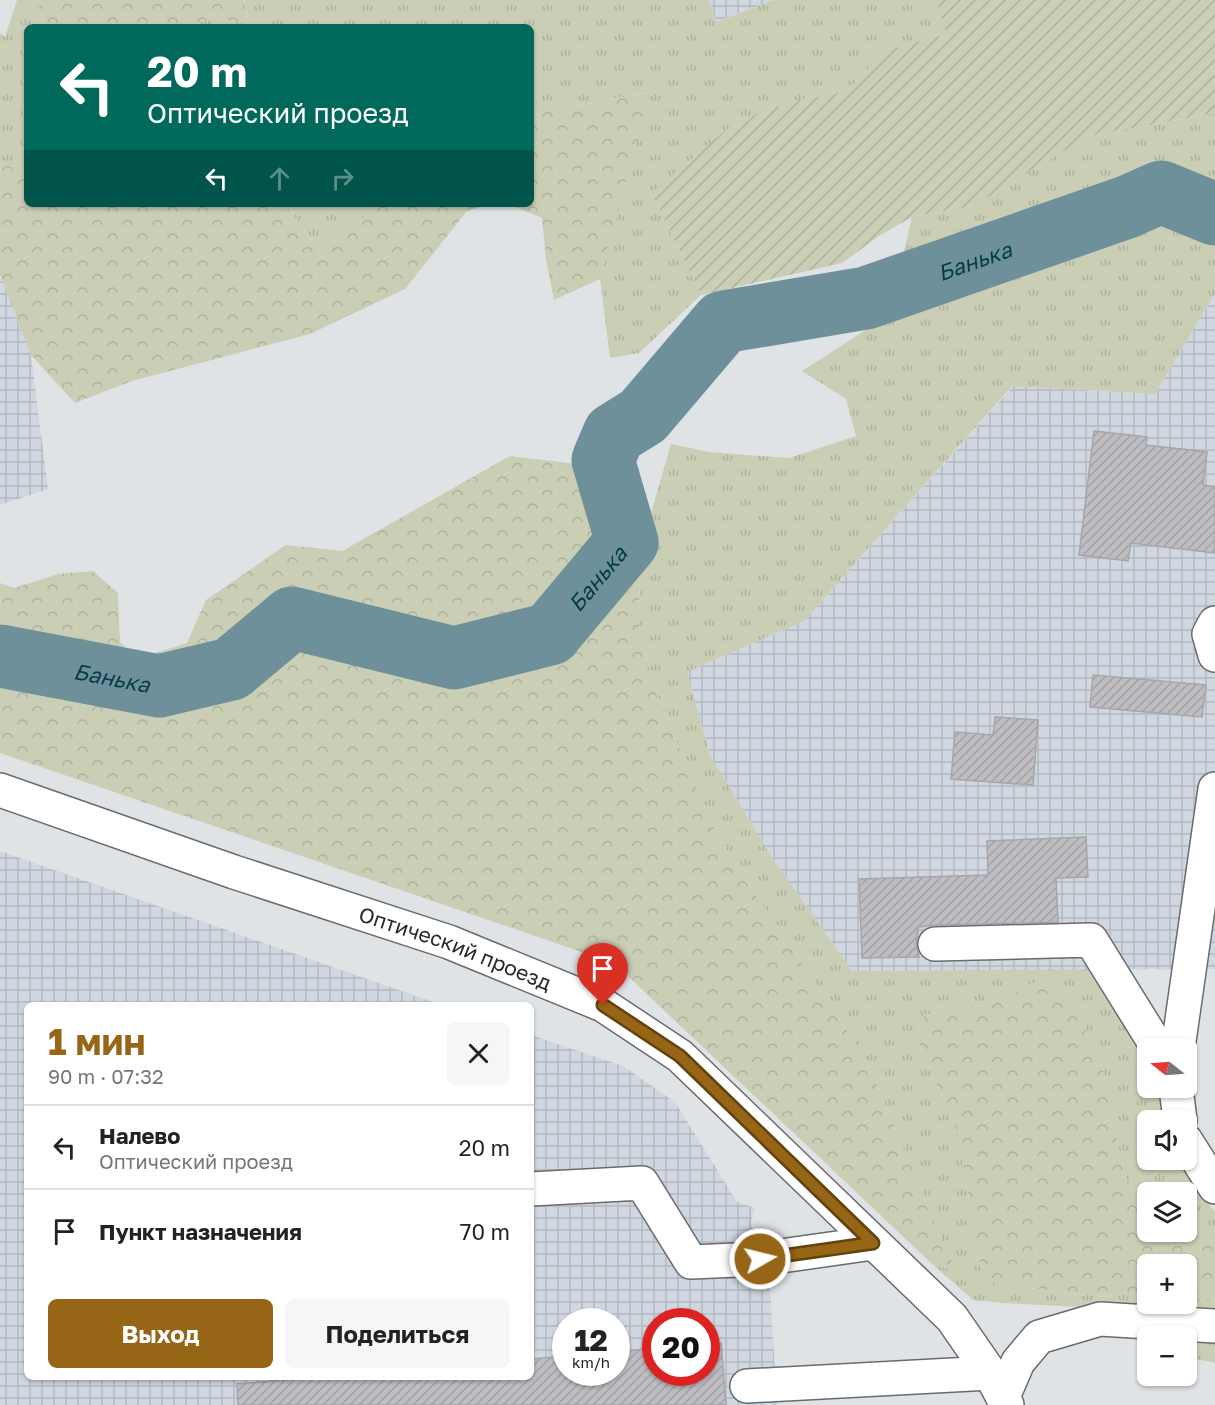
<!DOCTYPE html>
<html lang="ru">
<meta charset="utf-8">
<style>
:root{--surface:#fff;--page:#f6f6f6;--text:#222;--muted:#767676;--line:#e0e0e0;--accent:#966516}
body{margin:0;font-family:"Golos Text",sans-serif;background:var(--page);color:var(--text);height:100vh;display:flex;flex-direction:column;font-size:22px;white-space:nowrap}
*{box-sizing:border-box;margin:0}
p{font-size:20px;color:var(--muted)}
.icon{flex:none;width:33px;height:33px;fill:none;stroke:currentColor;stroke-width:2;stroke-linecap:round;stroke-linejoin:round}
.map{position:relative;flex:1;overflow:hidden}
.panel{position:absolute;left:24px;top:1002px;width:510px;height:378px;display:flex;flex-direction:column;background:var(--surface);border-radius:9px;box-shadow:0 2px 4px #0004}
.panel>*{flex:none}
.top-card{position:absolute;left:24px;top:24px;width:510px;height:183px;border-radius:9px;box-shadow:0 2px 4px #0004;background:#00695c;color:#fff;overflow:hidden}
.needle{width:39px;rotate:287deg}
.buttons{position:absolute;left:1137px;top:1038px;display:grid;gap:12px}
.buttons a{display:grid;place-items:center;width:60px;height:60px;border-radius:9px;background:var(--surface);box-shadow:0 2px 4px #0004;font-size:30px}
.speed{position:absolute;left:552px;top:1308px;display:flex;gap:12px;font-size:30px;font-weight:700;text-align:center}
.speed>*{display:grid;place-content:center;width:78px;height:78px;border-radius:50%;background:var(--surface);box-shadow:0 2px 4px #0004;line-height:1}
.speed small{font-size:15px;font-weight:400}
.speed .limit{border:9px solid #d22;background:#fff;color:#111}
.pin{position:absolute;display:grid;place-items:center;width:51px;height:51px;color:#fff;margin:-62px -26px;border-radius:50% 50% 50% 0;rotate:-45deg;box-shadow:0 0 6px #0007}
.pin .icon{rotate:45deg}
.me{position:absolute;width:66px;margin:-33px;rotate:82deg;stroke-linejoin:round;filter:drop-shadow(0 0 4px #0008)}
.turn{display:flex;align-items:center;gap:21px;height:126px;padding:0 24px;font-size:27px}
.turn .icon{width:78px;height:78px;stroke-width:2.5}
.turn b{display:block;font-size:42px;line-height:51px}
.lanes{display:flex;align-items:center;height:57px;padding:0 24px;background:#0003;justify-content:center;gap:30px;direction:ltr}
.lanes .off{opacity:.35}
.round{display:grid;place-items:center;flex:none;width:63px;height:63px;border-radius:9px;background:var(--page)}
.summary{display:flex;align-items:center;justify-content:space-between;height:102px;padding:0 24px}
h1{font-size:36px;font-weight:700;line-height:45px;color:var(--accent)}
.cta{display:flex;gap:12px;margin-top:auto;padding:12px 24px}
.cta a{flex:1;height:69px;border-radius:9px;background:var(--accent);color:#fff;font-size:24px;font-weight:700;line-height:69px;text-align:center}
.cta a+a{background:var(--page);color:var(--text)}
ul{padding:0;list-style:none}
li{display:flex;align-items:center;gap:18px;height:84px;padding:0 24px;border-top:2px solid var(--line)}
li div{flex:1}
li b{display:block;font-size:22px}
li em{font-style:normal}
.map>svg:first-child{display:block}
.industrial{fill:url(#industrial-grid);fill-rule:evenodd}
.grass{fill:url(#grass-tufts)}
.forest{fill:url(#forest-crowns)}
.garden{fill:url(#garden-furrows)}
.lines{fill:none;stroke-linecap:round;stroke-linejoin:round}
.river{stroke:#6e909a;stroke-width:63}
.building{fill:url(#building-hatch);stroke:#a6a6aa;stroke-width:1.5}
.minor-casing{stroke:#696b6e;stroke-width:36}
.minor{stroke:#fff;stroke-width:33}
.route-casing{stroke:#62420e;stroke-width:15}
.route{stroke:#966516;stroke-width:10}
.labels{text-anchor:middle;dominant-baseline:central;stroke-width:6;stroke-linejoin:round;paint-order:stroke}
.street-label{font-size:21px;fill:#28292a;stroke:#fff}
.water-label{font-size:22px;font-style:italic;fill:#053c49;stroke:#fff}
</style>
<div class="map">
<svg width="1215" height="1405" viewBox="0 0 1215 1405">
<defs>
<pattern id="industrial-grid" width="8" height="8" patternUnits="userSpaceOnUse" patternTransform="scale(1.5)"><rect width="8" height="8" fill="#d0d7e0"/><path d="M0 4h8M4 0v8" fill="none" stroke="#b3b9c0"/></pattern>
<pattern id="grass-tufts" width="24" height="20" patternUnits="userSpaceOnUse" patternTransform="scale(1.5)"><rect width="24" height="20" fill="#caceb5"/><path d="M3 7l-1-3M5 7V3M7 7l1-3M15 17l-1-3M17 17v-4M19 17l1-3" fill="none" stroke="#aeb19c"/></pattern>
<pattern id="forest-crowns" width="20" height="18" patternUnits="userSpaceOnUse" patternTransform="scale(1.5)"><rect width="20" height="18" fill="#caceb5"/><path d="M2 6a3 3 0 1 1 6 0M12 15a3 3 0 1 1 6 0" fill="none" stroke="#aeb19c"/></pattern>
<pattern id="garden-furrows" width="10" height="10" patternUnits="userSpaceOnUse" patternTransform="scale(1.5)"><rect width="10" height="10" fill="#caceb5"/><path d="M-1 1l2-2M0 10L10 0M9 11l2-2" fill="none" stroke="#aeb19c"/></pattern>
<pattern id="building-hatch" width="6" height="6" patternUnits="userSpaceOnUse" patternTransform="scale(1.5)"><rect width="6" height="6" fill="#bebec2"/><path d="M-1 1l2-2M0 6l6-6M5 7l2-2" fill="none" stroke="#a3a3a7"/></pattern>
</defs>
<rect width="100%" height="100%" fill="#e0e3e6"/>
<g class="industrial">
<path d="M709 0H774L716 22Z"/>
<path d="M0 275 31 355 48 489 0 505Z"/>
<path d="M1215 293V969L852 971 769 853 710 755 687 672 804 621 1013 386 1155 394Z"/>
<path d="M0 851 442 1005H27V1377H531V1035L623 1066 675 1102 737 1202 755 1208 751 1222 760 1259 770 1287 777 1405H0ZM566 1322H616V1372H566ZM656 1322H706V1372H656Z"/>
</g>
<g class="grass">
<path d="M17 0H41L36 27H27V170L0 163V33L5 37Z"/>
<path d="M244 0H709L716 22 774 0H935L948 34 887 50 847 91 794 101 651 193 701 295 639 353 610 358 600 279 649 92 531 115V27H185L212 18 249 24Z"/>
<path d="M1215 113V293L1155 394 1012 386 804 621 687 672 710 755 769 853 852 971 1098 969 1147 1055 1148 1088H1160L1168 1120H1148V1160H1185L1210 1206 1215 1211V1251L1208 1236 1187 1223 1186 1192H1148L1147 1200 1134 1192 1124 1173 1102 1063 1090 1046 1078 1002 1043 979 986 1005 924 1015 916 1036 958 1135 980 1267 995 1284 1105 1297 1147 1290 1148 1304H1186L1187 1297 1215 1302V1314L1003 1303 973 1300 933 1265 954 1269 866 1059 718 838 656 693 639 626 640 551 671 444 709 452 789 458 856 436 846 399 802 371 889 315 912 217 973 206 1089 136Z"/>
<path d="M285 204H382L320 251Z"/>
<path d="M1186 1338 1215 1340V1363L1187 1357Z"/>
</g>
<g class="forest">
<path d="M41 0H244L249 24 212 18 185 27H36Z"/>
<path d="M650 92 600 279 554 300 546 259 542 218 508 204H531V115Z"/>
<path d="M0 163 27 170V204H285L320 251 382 204H491L467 211 405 289 310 334 132 381 75 403 31 355 0 275Z"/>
<path d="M510 456 585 465 640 551 639 626 656 693 718 838 866 1059 955 1270 933 1265 614 963 0 753V583L14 588 58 574 93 571 118 593 120 642 137 659 187 643 206 600 286 545 342 551Z"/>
<path d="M1043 979 1078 1002 1090 1046 1102 1063 1124 1173 1134 1192 1147 1200 1148 1232H1186L1187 1223 1208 1236 1215 1251V1302L1187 1297 1186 1264H1148L1147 1290 1105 1297 995 1284 980 1267 958 1135 916 1036 924 1015 986 1005Z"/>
</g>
<path class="garden" d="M935 0H1215V113L1089 136 973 206 912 217 879 236 842 263 701 295 651 193 735 122 794 101 847 91 887 50 947 34Z"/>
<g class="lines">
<path class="river" id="s1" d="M0 656 159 686 231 669 292 618 454 658 550 634 627 542 603 460 614 434 643 416 723 322 866 298 1127 207 1161 192 1215 214"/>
</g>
<g class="building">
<path d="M1094 431 1147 437 1146 445 1207 452 1203 485 1215 487V553L1131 543 1128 561 1079 555Z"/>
<path d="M1093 675 1206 685 1202 717 1090 707Z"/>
<path d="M995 717 1038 720 1033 785 951 779 955 732 993 735Z"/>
<path d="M1086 837 1088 877 1056 878 1058 922 935 925 918 927 916 945 919 957 862 958 859 879 988 875 987 841Z"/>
<path d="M721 1343 726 1405H238L237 1384 321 1377H531V1359L566 1356V1372H616V1352L656 1348V1372H706V1344Z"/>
</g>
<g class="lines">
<g class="minor-casing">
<g id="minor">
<path d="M1215 623 1209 634 1215 655"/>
<path id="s2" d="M0 790 234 872 449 942 603 1005 680 1056 952 1318 990 1373 1007 1405"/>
<path d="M935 944 1091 940 1158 1048"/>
<path d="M1178 1048 1215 789"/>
<path d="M1176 1088 1180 1120"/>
<path d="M1186 1141 1215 1187"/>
<path d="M531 1189 642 1183 691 1262 760 1259 873 1243"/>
<path d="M747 1386 990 1373"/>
<path d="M1003 1397 1018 1362 1039 1337 1100 1319 1215 1326"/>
</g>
</g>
<use href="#minor" class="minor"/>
</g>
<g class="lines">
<g class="route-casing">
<path id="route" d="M603 1005 680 1056 873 1243 760 1259"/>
</g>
<use href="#route" class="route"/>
</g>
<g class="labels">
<g class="street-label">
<text stroke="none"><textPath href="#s2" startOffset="482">Оптический проезд</textPath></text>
</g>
<g class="water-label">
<text stroke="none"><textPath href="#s1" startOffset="1232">Банька</textPath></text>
<text stroke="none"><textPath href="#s1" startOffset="654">Банька</textPath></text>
<text stroke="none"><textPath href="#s1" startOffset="114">Банька</textPath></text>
</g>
</g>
</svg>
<div class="buttons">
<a><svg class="needle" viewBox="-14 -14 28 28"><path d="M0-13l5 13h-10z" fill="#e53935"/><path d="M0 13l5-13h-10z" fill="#767676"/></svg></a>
<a><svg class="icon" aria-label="sound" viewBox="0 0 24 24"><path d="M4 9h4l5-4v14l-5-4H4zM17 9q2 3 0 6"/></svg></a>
<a><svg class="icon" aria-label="layers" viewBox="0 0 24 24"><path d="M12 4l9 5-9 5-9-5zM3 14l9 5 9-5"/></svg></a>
<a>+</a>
<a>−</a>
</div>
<div class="speed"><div>12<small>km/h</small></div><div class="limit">20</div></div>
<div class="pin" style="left:603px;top:1005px;background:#d93025"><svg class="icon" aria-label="arrive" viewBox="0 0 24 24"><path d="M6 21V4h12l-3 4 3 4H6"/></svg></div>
<svg class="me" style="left:760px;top:1259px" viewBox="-20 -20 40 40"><circle r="17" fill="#966516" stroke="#fff" stroke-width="3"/><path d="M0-11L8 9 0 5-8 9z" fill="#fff"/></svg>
<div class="top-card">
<div class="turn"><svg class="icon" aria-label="left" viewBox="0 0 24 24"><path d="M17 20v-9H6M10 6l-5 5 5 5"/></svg><div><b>20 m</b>Оптический проезд</div></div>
<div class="lanes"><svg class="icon" aria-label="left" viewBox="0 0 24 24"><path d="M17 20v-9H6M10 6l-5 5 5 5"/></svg><svg class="icon off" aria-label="ahead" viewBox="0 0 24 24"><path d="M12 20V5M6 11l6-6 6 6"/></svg><svg class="icon off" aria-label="right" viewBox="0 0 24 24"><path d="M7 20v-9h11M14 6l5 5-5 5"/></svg></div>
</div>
<section class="panel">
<div class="summary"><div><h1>1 мин</h1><p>90 m · 07:32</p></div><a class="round"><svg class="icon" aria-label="close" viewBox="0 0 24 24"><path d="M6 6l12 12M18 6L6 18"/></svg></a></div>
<ul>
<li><svg class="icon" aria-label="left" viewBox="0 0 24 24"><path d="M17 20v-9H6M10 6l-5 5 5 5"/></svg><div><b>Налево</b><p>Оптический проезд</p></div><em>20 m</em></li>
<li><svg class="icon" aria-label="arrive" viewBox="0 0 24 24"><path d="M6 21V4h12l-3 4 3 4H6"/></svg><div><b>Пункт назначения</b></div><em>70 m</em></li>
</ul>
<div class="cta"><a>Выход</a><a>Поделиться</a></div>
</section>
</div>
